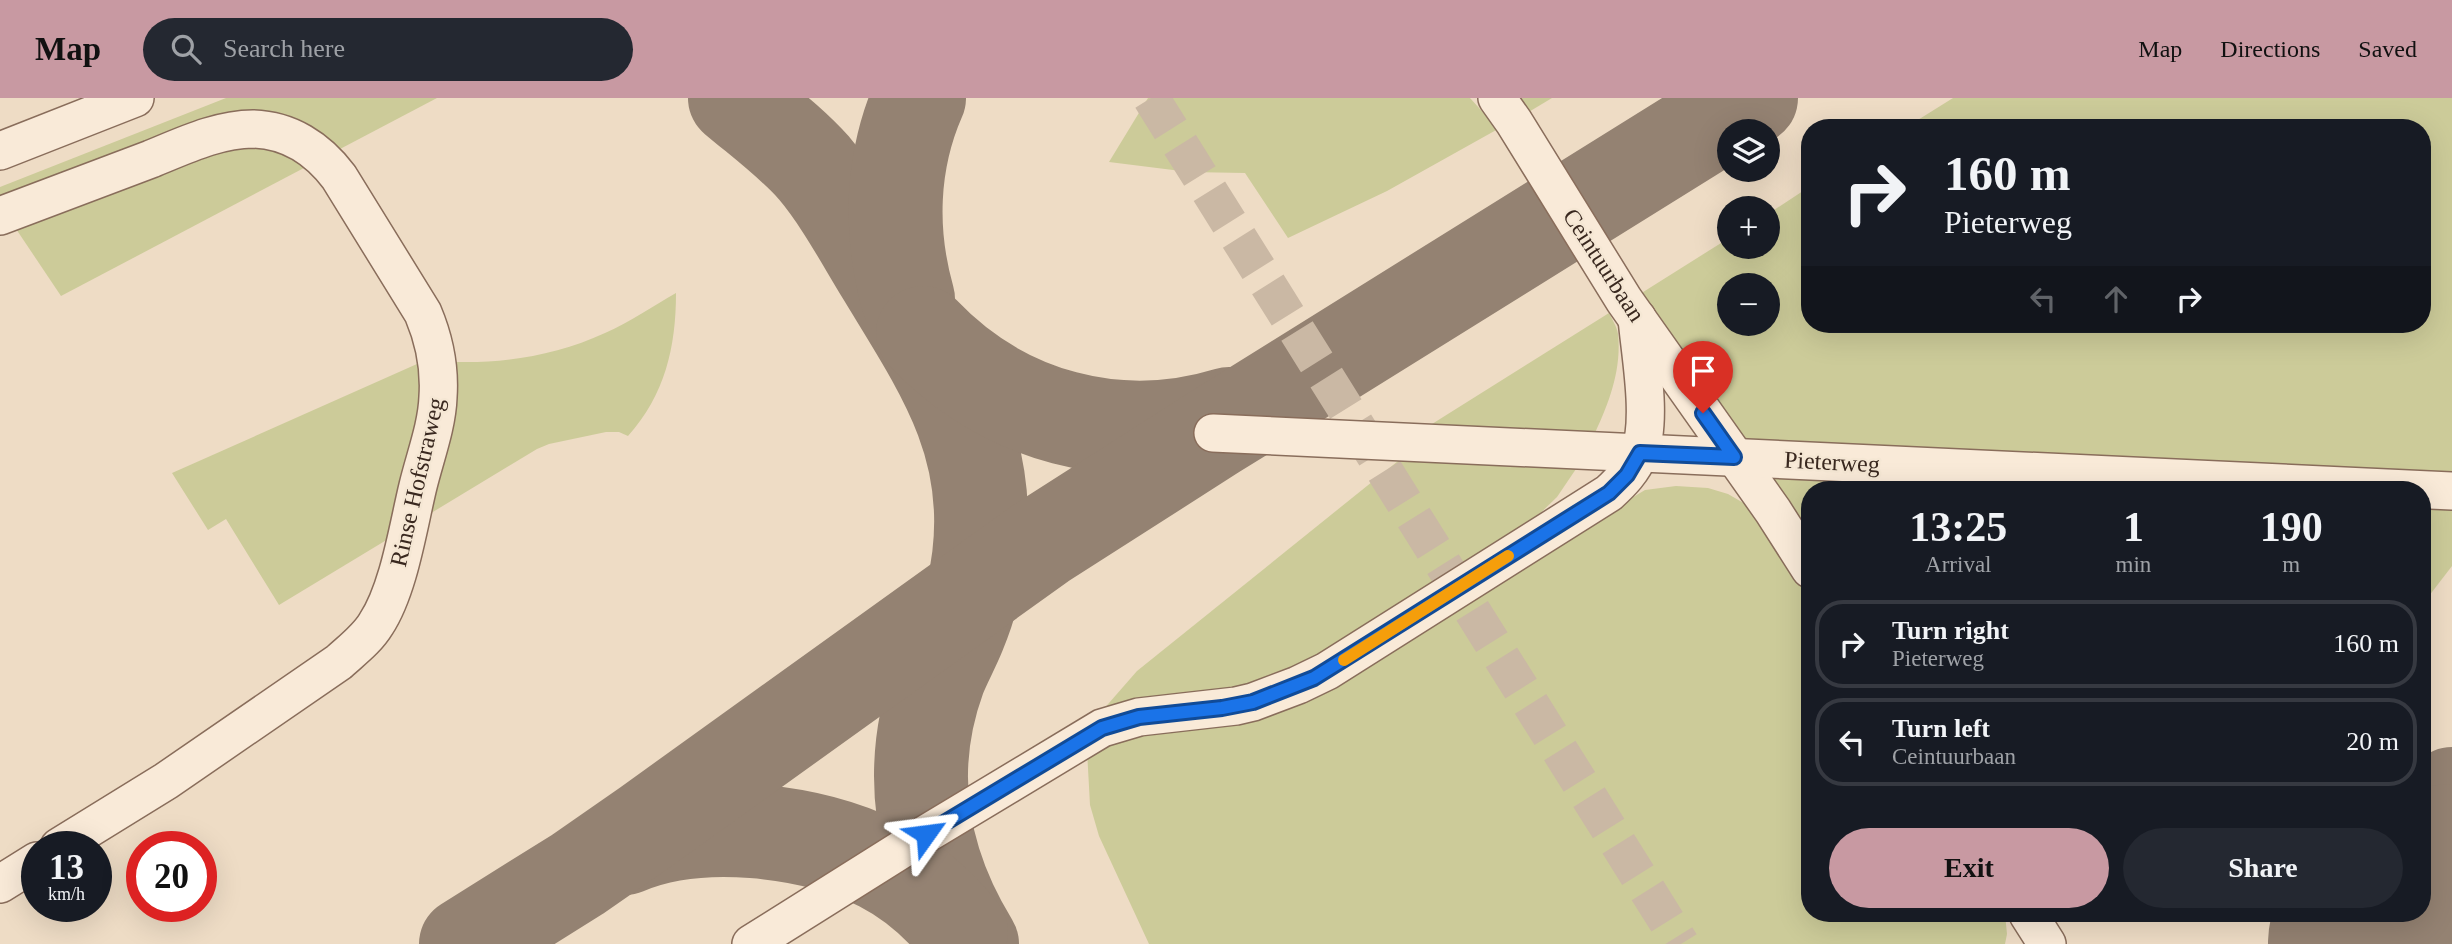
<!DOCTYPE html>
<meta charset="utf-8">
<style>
:root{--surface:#171b24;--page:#242831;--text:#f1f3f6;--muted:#9ea1a6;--line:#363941;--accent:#c899a2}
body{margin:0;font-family:Georgia,serif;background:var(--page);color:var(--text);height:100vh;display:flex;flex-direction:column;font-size:26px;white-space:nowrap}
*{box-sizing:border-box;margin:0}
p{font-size:23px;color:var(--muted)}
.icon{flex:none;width:38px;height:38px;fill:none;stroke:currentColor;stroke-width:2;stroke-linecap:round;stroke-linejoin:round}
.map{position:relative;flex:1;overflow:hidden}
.sheet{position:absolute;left:1801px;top:383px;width:630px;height:441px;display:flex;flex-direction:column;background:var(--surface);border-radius:28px;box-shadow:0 7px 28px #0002}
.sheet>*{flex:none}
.hud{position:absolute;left:1801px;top:21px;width:630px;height:214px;border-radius:28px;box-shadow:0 7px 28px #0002;background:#171b24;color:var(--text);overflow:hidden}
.buttons{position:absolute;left:1717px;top:21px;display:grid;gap:14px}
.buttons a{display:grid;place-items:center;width:63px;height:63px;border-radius:50%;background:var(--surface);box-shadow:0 7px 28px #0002;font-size:35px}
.speed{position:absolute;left:21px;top:733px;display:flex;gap:14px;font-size:35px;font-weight:700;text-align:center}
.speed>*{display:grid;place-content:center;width:91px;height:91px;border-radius:50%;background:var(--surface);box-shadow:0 7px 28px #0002;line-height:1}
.speed small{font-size:18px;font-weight:400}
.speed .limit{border:10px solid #d22;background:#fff;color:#111}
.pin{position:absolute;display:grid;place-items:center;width:60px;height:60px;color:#fff;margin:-72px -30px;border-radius:50% 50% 50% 0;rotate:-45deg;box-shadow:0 0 7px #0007}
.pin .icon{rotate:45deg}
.me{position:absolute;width:77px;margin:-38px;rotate:59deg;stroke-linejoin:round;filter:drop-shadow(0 0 5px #0008)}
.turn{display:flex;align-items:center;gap:24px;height:147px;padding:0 28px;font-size:32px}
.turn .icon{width:91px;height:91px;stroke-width:2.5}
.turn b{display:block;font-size:49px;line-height:60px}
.lanes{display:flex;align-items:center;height:66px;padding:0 28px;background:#0003;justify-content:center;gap:35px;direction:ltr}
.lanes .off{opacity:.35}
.eta{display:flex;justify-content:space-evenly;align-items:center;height:119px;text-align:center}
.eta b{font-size:42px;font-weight:800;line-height:49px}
.action{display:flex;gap:14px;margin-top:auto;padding:14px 28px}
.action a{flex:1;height:80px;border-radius:42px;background:var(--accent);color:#111;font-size:28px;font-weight:800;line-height:80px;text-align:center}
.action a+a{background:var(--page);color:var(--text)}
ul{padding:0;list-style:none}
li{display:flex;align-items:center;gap:21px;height:88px;margin:0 14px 10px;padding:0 14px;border:4px solid var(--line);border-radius:28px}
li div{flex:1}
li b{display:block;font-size:26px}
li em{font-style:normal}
header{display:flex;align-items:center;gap:42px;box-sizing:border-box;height:98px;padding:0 35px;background:var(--accent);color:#111}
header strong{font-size:33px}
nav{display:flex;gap:38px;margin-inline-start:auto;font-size:24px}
.search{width:490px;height:63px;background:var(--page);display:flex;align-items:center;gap:18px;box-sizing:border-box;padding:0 24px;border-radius:38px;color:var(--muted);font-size:26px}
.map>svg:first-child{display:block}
.green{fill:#cccb99;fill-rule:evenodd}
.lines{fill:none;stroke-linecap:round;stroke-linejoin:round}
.taxiway{stroke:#948272;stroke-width:94}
.runway{stroke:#948272;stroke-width:238}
.minor-tunnel{stroke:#cab8a4;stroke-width:37;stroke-dasharray:37 18;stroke-linecap:butt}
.minor-casing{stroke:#896d5b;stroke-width:40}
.minor{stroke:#f9ead8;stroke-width:37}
.route-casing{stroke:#114b97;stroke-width:18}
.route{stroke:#1a73e8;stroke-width:12}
.slow{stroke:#f59e0b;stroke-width:12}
.labels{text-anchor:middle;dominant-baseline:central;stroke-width:5;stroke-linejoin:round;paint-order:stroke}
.street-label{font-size:24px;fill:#39281f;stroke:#f5e7d4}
</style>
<header>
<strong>Map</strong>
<div class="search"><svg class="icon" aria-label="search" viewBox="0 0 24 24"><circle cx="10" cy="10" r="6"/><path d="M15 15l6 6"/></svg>Search here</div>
<nav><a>Map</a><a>Directions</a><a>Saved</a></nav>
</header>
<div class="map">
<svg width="2452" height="846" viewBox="0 0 2452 846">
<rect width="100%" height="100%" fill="#eedcc5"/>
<g class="green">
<path d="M226 0H437L61 198 0 107V89Z"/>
<path d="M1148 0H1470L1498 31 1387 93 1288 140 1245 75 1189 74 1109 64Z"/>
<path d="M1516 0H1552L1527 15Z"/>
<path d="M1953 0H2452V379L1747 347 1640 196 1729 140V149H1768V116L1809 89 1810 226H2422V30H1905ZM1729 187H1768V226H1729Z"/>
<path d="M676 195C676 249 665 297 628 338L619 334H606L549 346 537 351 279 507 226 421 208 432 172 375 426 262C487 268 549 261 605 235 630 224 653 208 676 195Z"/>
<path d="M1609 215C1612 221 1617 229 1618 236 1622 272 1608 308 1593 339L1432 326Z"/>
<path d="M1403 359 1578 368 1557 399 1528 427 1317 560 1256 586 1102 613 1137 573Z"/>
<path d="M1766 378 2072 392H1810L1809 446Z"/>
<path d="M1676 388 1708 390 1728 396 1747 407 1766 427 1809 497 1810 816H2005L2007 836 2005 846H1149L1099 738 1090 707 1087 652 1147 633 1194 629 1575 434 1645 392Z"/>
<path d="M2422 408 2452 409V468L2422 507Z"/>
</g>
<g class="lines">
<g class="taxiway">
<path d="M735 0C761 22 791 44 814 70 841 102 861 140 883 176 940 270 993 344 979 459 976 485 969 511 959 535 953 550 945 564 939 579 905 672 921 763 972 846"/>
<path d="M908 201C889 134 891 64 919 0"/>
<path d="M923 235C1003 319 1118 350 1229 316"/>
<path d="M2422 733 2452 696"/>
<path d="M625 750C698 719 809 731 880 766 911 782 940 807 961 834"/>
<path d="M466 846 578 776 647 728 1041 445 1213 335 1751 0"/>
<path d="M2317 846 2346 816"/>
</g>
<path class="runway" d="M2387 846 2452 805"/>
<path class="minor-tunnel" d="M1151 0 1681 846"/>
<g class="minor-casing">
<g id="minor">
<path d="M1497 0 1514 24 1624 202 1773 413 1810 471"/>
<path d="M0 53 135 0"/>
<path d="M0 118C50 99 100 80 151 61 183 48 218 31 253 31 289 32 318 51 339 79L423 215C434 241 440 270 438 299 437 328 425 359 418 388 408 429 399 491 376 526 367 541 352 552 339 564L166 683 59 749"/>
<path d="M1213 335 2452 393"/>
<path d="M0 786 37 763"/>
<path d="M2028 816 2047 846"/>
<path d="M751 846 926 736 1102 630 1139 619 1236 608 1253 604 1298 587 1327 573 1609 395C1621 384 1633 372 1639 356 1653 323 1640 256 1637 220"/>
</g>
</g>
<use href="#minor" class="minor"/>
</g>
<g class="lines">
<g class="route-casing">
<path id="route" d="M926 736 1102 630 1139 619 1222 610 1253 604 1314 580 1609 395 1627 377 1640 355 1734 359 1703 315"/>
</g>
<use href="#route" class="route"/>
<path class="slow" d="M1344 562 1508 458"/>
</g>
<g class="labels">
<g class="street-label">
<text transform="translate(1604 167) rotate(57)">Ceintuurbaan</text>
<text transform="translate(1832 364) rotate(3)">Pieterweg</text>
<text transform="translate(417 384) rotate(-77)">Rinse Hofstraweg</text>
</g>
</g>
</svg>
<div class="buttons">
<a><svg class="icon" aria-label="layers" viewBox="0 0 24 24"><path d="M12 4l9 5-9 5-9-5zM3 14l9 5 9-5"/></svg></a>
<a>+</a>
<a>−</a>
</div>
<div class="speed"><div>13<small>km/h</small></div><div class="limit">20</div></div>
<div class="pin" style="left:1703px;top:315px;background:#d93025"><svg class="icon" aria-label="arrive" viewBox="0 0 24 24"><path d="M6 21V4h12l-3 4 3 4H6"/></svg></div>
<svg class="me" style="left:926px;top:736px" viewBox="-20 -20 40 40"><path d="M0-17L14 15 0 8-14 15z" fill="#1a73e8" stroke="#fff" stroke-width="4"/></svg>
<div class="hud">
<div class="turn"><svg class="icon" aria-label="right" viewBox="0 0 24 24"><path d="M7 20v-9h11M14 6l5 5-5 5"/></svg><div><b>160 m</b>Pieterweg</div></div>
<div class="lanes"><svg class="icon off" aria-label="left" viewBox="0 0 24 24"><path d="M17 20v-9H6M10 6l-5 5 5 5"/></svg><svg class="icon off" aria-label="ahead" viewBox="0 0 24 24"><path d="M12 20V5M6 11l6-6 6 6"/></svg><svg class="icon" aria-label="right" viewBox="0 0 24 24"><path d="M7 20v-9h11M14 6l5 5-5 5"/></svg></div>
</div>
<section class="sheet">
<div class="eta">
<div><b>13:25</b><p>Arrival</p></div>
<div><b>1</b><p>min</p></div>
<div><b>190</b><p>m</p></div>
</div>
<ul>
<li><svg class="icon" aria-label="right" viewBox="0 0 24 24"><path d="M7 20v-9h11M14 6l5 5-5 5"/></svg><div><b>Turn right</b><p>Pieterweg</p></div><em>160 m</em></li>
<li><svg class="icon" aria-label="left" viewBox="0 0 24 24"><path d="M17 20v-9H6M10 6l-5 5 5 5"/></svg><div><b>Turn left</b><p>Ceintuurbaan</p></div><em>20 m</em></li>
</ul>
<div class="action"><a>Exit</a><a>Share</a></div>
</section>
</div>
